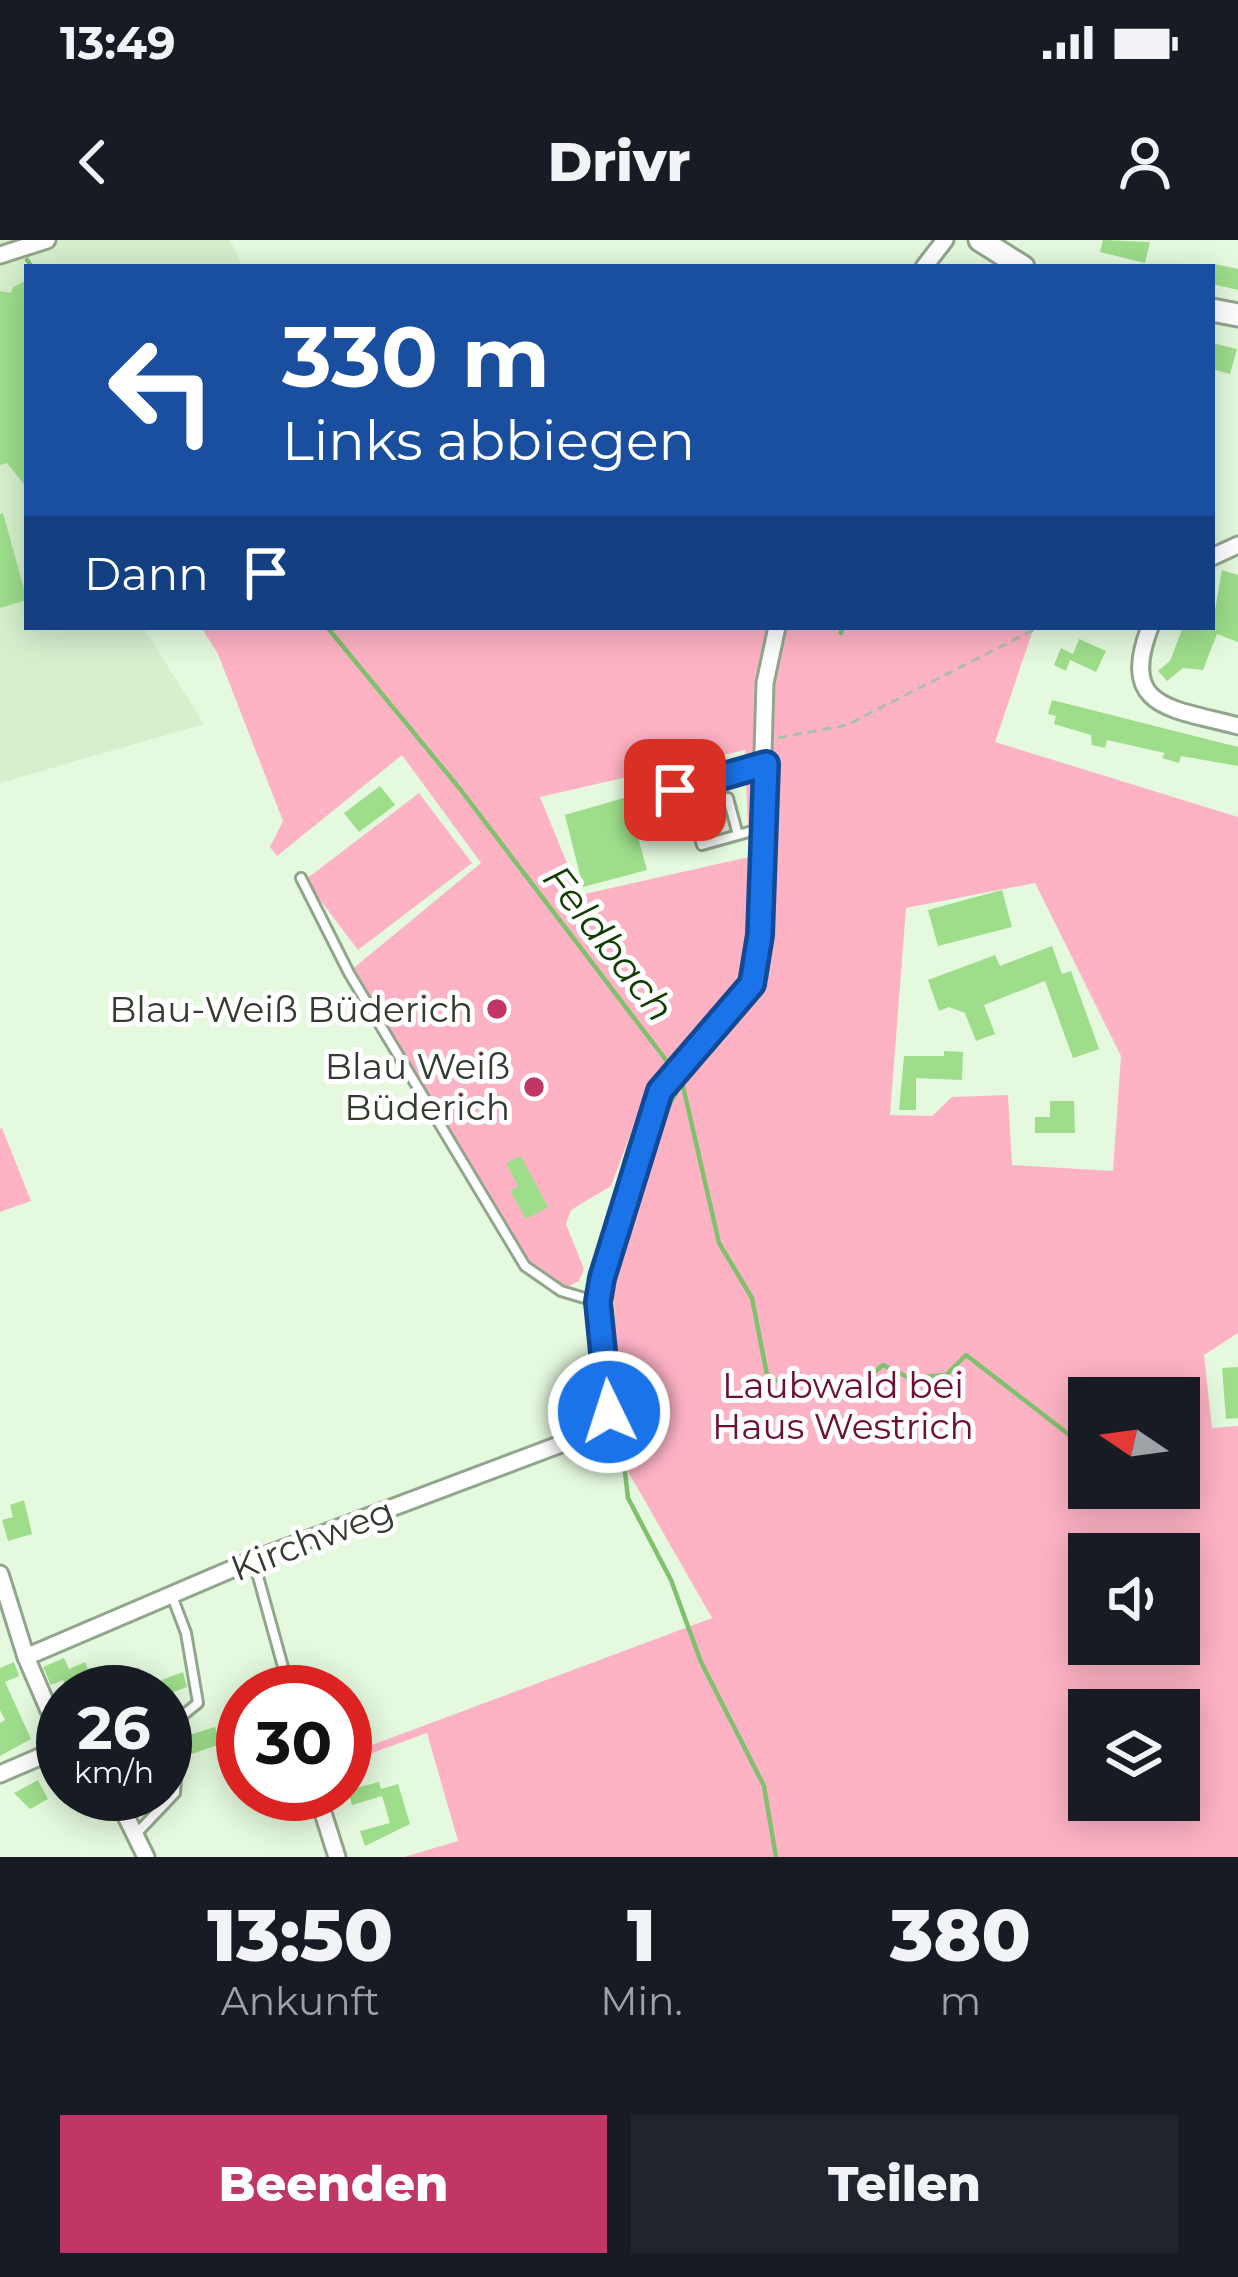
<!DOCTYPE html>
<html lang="de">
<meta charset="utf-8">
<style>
:root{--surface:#171b24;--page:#20242c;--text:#f1f3f6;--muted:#9ea1a6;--accent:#c13567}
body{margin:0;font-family:Montserrat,sans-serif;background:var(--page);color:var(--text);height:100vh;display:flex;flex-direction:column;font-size:45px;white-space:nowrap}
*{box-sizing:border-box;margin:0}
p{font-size:39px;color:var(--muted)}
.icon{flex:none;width:66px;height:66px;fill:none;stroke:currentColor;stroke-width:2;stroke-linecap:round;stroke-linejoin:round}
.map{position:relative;height:1617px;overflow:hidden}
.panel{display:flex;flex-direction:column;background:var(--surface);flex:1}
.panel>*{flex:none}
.hud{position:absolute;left:24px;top:24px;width:1191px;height:366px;border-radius:0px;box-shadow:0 6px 30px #0003;background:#1a4fa0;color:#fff;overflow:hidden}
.needle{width:78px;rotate:283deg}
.controls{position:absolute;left:1068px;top:1137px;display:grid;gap:24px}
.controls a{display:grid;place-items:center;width:132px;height:132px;border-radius:0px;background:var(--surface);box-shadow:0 6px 30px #0003;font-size:60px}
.speed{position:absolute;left:36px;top:1425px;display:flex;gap:24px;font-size:60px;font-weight:700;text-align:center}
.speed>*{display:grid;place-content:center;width:156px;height:156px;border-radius:50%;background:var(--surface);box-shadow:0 6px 30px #0003;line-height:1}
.speed small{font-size:30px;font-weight:400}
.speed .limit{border:18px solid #d22;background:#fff;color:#111}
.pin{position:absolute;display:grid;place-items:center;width:102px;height:102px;color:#fff;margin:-51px;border-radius:24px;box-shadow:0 6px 18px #0006}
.me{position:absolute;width:132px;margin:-66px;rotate:356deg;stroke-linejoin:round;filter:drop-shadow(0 0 9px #0008)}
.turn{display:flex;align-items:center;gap:42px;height:252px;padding:0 60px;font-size:54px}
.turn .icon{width:156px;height:156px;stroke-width:2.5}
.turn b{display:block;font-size:84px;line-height:102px}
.then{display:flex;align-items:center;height:114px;padding:0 60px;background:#0003;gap:24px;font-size:45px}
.eta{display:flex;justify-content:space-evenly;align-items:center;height:204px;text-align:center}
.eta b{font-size:72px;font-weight:800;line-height:84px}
.action{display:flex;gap:24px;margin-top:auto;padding:24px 60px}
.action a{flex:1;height:138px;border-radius:0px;background:var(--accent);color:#fff;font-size:48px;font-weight:800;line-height:138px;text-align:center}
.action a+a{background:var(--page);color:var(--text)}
.status{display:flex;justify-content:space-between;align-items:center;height:84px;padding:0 60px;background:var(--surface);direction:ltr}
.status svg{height:33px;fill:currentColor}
header{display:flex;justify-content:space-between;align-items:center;height:156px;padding:0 60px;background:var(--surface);font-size:54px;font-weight:800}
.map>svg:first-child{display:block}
.built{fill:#d6f0ce}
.green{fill:#feb3c5;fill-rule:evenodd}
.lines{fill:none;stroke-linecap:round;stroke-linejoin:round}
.stream{stroke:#81c06e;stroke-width:4.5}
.building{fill:#9ede8b}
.lane-casing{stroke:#92a68d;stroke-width:14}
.street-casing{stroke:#92a68d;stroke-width:21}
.secondary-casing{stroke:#92a68d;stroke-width:27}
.path{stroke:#aebfa8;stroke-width:3;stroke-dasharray:9 6;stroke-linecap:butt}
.lane{stroke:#fff;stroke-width:8}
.street{stroke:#fff;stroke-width:15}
.secondary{stroke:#fff;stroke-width:21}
.route-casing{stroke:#114b97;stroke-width:30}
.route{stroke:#1a73e8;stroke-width:21}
.poi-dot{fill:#c13567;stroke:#fff;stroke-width:4.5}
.labels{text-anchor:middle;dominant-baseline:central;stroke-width:10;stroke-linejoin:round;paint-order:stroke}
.poi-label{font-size:36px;fill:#343c31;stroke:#fff;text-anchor:end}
.park-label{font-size:36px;fill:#6d1035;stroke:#fff}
.street-label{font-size:36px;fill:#343c31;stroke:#fff}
.water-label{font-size:39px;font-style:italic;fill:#123c02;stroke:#fff}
</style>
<div class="status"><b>13:49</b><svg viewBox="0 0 49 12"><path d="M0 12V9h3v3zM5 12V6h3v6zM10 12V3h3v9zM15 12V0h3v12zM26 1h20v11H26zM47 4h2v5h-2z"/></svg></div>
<header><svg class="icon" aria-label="back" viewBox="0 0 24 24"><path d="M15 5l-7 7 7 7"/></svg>Drivr<svg class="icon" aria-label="person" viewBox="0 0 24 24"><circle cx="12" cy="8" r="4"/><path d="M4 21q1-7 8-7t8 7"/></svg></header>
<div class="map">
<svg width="1238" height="1617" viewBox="0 0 1238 1617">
<rect width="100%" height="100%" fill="#e4f9de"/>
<path class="built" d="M0 0H230L243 27H27V387H143L204 484 0 543Z"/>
<g class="green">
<path d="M201 387H1034L995 502 1238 577V1093L1204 1115 1212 1188 1238 1186V1617H404L458 1601 427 1493 345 1523V1515L712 1378 606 1193 619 1152 613 1043 658 886 654 878 638 874 611 946 571 970 566 984 584 1029 579 1041 561 1050 527 1025 350 731 481 623 402 515 277 616 270 607 283 581 218 414ZM745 510 749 617 580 655 540 557ZM1035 643 1121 816 1113 931 1012 925 1008 855 952 857 932 876 890 875 906 668ZM1089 1158H1179V1248H1089ZM1089 1314H1179V1404H1089ZM1089 1470H1179V1560H1089Z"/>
<path d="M419 553 472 623 358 710 305 640Z"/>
<path d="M2 888 31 961 0 972V889Z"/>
</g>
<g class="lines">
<g class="stream">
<path d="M27 20 32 27"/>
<path d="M327 387 460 549 669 824"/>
<path d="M841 393 842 387"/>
<path d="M676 833 682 842 719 1003 752 1058 768 1140 808 1142 864 1160 871 1135 883 1125 909 1138 946 1135 966 1115 1089 1210"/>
<path d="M610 1086C606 1015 646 903 682 842"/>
<path d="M616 1157 628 1258 671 1340 701 1422 764 1546 776 1617"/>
</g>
</g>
<g class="building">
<path d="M1103 0 1150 2 1145 23 1100 12Z"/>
<path d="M1215 24 1238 29V50L1212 44Z"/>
<path d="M27 40V248L7 223 0 225V51L11 53 13 47Z"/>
<path d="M1212 103 1237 109 1230 134 1212 129Z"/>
<path d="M3 273 27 360 0 368V274Z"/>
<path d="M1222 330 1238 335V402L1217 394 1203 430 1183 428 1167 441 1158 431 1170 421 1183 387H1212Z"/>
<path d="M1079 399 1106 411 1096 432 1070 420 1066 431 1054 425 1061 408 1073 414Z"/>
<path d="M1052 460 1238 507V526L1181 516 1179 523 1162 518 1165 513 1107 500 1105 508 1092 505 1091 495 1054 484 1056 476 1048 474Z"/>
<path d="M380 546 395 565 359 592 344 573Z"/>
<path d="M627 557 647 630 583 647 565 575Z"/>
<path d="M1002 650 1012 687 938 706 928 670Z"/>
<path d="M1052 706 1062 734 1071 731 1099 809 1073 818 1045 741 984 765 995 794 976 801 965 773 949 767 939 771 928 740 995 715 1000 726Z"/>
<path d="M944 811 963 812 962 840 916 838V870H899L904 816H944Z"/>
<path d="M1050 861H1074L1075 893H1035V877H1050Z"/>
<path d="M521 916 548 967 526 979 510 951 518 946 506 923Z"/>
<path d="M1238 1127V1178L1226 1179 1222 1128Z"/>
<path d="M24 1260 32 1294 8 1301 2 1280 13 1277 10 1265Z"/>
<path d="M64 1418 69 1429 85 1422 95 1446 68 1452 63 1440 51 1445 43 1427Z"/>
<path d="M14 1422 19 1436 5 1442 31 1499 0 1516V1483L5 1480 0 1470V1428Z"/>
<path d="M183 1432 187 1447 165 1455 130 1452Z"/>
<path d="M165 1460 180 1498 215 1487 221 1504 165 1523Z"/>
<path d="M38 1540 48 1559 30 1569 14 1553Z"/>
<path d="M379 1542 381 1549 398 1544 410 1584 365 1606 360 1591 390 1583 382 1556 352 1565 348 1550Z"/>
</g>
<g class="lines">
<g class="lane-casing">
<g id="lane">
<path d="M675 550 761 526"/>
<path d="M738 595 728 558 691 568 702 605 763 588"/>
<path d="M301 638 349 733 525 1026 561 1051 598 1062"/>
<path d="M254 1322 290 1452"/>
<path d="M172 1356 186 1393 198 1463 182 1476"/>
<path d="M318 1554 324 1576"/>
<path d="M137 1593 175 1553 177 1526"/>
</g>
</g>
<g class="street-casing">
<g id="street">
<path d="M0 15 47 0"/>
<path d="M924 27 945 0"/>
<path d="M1212 317 1238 305"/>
<path d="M1150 387C1118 470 1173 468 1238 486"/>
<path d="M0 1334 26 1417 63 1503"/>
<path d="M26 1417 253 1320 601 1189C623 1143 594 1089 602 1038 621 975 633 897 666 840 692 796 745 777 757 723L765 443 777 387"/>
<path d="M0 1534 63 1507"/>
<path d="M115 1554 146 1617"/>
<path d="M324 1576 337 1617"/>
</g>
</g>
<g class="secondary-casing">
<g id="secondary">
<path d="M980 0 1023 27"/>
<path d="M1212 70 1238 75"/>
</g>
</g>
<path class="path" d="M778 498 847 485 1039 387"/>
<use href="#lane" class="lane"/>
<use href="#street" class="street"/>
<use href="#secondary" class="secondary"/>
</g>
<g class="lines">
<g class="route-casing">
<path id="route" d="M609 1172 598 1062 602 1038 660 851 752 744 760 695 766 524 675 550"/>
</g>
<use href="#route" class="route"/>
</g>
<g class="poi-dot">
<circle cx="497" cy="769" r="12"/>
<circle cx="534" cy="847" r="12"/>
</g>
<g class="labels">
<g class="poi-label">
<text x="473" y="769">Blau-Weiß Büderich</text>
<text x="510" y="826">Blau Weiß<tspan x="510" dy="41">Büderich</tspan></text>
</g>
<g class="park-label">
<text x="843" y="1145">Laubwald bei<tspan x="843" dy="41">Haus Westrich</tspan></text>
</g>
<g class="street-label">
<text transform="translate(312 1299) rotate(-21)">Kirchweg</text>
</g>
<g class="water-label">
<text transform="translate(609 703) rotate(52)">Feldbach</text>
</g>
</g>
</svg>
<div class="controls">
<a><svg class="needle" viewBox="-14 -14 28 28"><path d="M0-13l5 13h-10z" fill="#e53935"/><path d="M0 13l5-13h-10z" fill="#9ea1a6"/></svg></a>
<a><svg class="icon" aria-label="sound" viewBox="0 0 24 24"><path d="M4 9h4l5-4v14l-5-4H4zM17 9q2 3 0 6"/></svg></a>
<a><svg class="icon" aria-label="layers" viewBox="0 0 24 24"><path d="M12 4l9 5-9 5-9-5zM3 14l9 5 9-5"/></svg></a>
</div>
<div class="speed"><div>26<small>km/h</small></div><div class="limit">30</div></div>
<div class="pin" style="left:675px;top:550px;background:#d93025"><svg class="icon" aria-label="arrive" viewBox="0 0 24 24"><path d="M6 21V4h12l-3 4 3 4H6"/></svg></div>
<svg class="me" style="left:609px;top:1172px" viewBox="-20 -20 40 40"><circle r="17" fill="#1a73e8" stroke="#fff" stroke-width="3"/><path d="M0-11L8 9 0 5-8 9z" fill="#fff"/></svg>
<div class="hud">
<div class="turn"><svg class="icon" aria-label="left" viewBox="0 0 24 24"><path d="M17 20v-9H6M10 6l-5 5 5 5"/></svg><div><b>330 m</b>Links abbiegen</div></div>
<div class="then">Dann<svg class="icon" aria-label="arrive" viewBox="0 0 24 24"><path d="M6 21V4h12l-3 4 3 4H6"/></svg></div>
</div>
</div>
<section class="panel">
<div class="eta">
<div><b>13:50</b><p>Ankunft</p></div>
<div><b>1</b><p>Min.</p></div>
<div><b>380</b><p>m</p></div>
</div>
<div class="action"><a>Beenden</a><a>Teilen</a></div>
</section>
